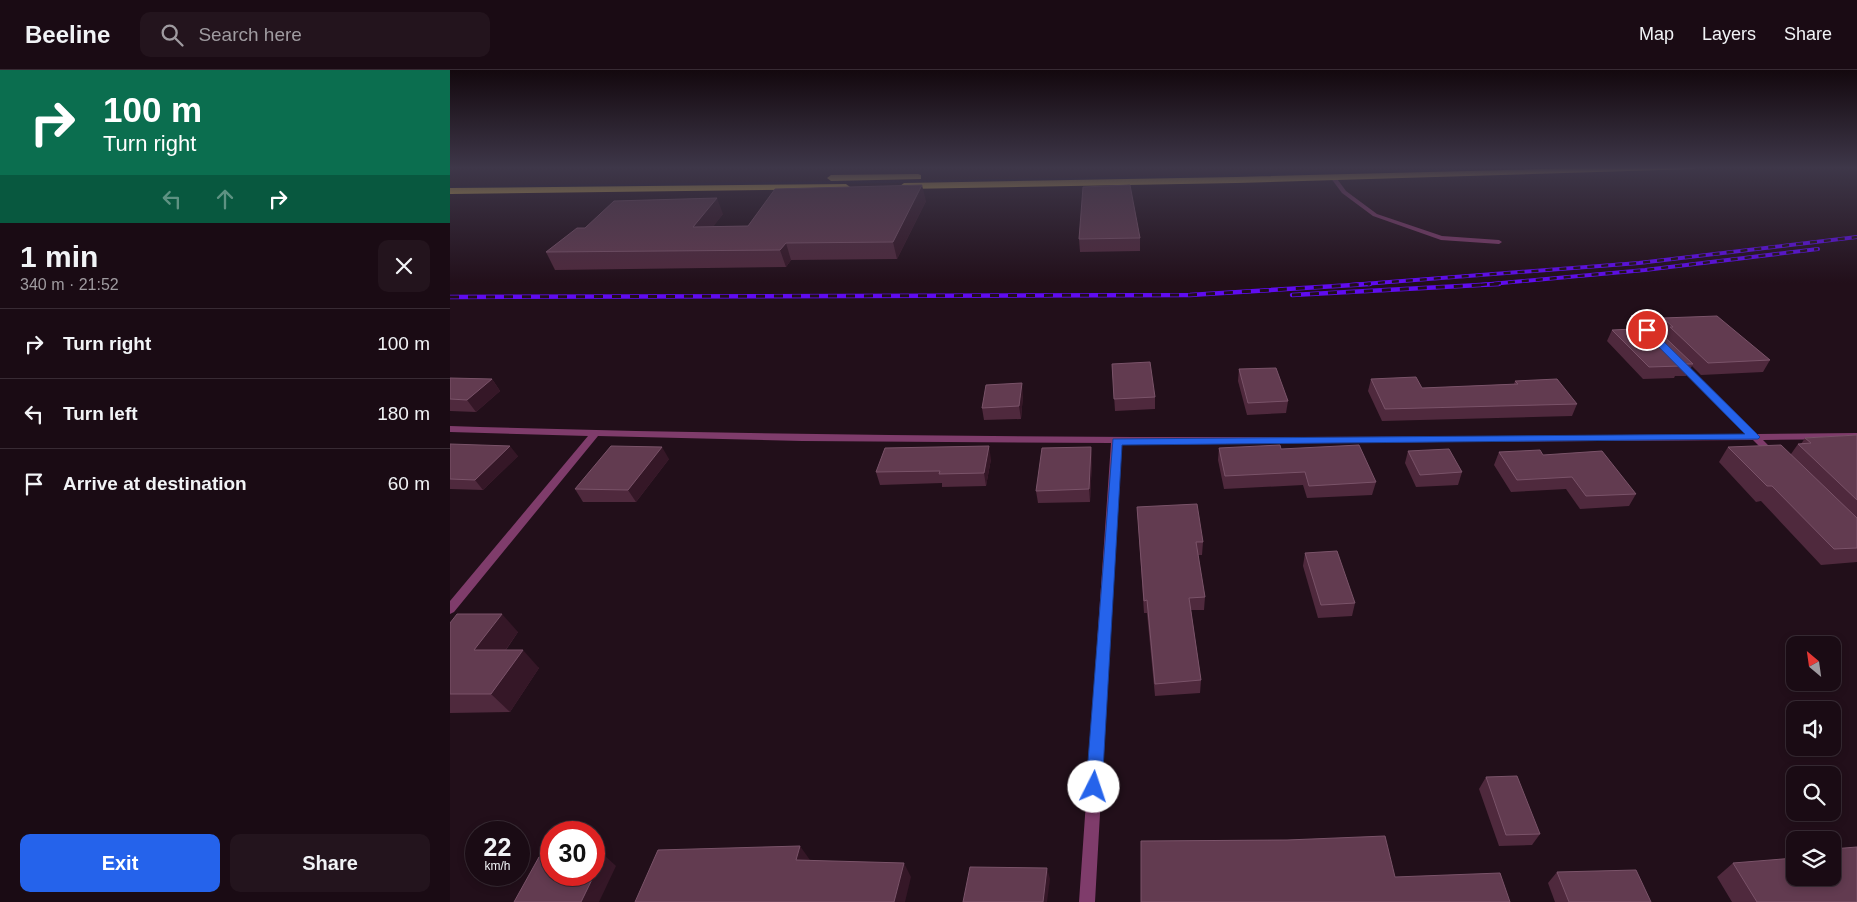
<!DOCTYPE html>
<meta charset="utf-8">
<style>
:root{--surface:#1a0b14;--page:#23141d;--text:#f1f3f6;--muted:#9f9ba0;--line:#382b34;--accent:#2563eb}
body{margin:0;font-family:Arial,sans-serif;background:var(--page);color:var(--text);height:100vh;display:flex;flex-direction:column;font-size:19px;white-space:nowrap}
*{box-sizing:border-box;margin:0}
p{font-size:16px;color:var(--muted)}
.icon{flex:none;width:28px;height:28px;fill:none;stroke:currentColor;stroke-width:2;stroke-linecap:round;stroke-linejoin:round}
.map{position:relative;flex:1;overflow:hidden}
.panel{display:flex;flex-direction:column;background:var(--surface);width:450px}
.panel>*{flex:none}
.hud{background:#0b6e4f;color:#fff;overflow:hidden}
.needle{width:32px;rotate:331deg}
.buttons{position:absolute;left:1336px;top:566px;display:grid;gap:10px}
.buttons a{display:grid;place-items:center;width:55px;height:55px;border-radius:10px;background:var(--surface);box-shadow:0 2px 8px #0003,0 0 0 1px var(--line);font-size:25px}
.speed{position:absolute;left:15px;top:751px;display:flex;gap:10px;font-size:25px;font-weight:700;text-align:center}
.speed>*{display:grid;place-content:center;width:65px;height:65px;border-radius:50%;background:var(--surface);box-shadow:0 2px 8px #0003,0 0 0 1px var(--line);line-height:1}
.speed small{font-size:12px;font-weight:400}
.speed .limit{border:8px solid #d22;background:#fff;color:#111}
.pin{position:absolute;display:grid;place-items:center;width:42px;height:42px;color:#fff;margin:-21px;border:2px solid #fff;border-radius:50%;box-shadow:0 1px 5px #0007}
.me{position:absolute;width:55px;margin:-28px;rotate:4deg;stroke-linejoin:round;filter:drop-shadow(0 0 4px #0008)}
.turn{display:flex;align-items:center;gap:18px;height:105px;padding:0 20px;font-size:22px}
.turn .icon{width:65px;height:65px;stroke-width:2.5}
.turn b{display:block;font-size:35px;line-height:42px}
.lanes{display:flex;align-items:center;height:48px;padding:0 20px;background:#0003;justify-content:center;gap:25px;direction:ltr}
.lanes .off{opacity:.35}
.round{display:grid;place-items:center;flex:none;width:52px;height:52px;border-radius:10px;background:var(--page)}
.head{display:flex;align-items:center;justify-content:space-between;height:85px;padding:0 20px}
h1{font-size:30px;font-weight:800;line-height:38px}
.action{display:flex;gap:10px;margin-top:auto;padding:10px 20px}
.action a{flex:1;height:58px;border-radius:10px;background:var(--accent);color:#fff;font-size:20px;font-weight:800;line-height:58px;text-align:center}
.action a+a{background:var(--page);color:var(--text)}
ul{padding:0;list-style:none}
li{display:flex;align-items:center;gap:15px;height:70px;padding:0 20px;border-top:1px solid var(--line)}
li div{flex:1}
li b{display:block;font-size:19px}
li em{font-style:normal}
header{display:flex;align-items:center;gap:30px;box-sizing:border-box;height:70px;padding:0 25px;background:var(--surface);border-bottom:1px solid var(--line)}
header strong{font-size:24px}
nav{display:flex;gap:28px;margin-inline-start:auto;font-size:18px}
.search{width:350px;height:45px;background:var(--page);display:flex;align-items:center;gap:12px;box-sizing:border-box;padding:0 18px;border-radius:10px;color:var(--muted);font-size:19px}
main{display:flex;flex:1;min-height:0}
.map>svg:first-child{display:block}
.green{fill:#18122c}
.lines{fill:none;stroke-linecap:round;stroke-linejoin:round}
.lane{fill:#7f3c6b;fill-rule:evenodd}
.street{fill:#7f3c6b;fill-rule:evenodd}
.highway{fill:#f6d454;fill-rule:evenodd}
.rail-far1-casing{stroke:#5f0cef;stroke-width:4}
.rail-casing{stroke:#5f0cef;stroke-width:4.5}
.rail-far1{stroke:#220f1a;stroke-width:2.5;stroke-dasharray:7;stroke-linecap:butt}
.rail{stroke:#220f1a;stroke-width:3;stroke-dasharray:9;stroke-linecap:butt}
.wall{fill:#4f293d}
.shaded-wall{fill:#351727}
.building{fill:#623b50;stroke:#7a5369}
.route{fill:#2563eb;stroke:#184099}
</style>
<header>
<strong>Beeline</strong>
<div class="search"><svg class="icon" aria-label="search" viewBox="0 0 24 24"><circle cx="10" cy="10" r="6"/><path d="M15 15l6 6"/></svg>Search here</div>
<nav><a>Map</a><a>Layers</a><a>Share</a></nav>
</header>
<main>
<section class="panel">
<div class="hud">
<div class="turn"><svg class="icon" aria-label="right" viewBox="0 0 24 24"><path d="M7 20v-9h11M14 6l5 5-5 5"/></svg><div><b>100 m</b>Turn right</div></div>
<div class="lanes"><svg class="icon off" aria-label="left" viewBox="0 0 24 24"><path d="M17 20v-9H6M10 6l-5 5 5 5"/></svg><svg class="icon off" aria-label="ahead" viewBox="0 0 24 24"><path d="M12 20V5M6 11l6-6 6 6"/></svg><svg class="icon" aria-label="right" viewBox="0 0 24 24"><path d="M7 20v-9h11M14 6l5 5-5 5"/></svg></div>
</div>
<div class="head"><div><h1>1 min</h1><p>340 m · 21:52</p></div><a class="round"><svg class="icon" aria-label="close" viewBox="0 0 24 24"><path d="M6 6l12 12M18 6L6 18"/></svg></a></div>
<ul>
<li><svg class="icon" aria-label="right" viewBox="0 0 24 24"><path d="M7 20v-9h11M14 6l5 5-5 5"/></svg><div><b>Turn right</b></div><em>100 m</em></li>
<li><svg class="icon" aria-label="left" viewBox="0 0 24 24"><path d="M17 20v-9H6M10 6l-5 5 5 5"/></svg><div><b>Turn left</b></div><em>180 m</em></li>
<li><svg class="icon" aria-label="arrive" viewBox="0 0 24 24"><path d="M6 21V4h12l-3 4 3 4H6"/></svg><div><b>Arrive at destination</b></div><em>60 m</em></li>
</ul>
<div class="action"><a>Exit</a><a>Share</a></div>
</section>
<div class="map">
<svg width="1407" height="832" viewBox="0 0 1407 832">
<rect width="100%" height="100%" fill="#220f1a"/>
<path class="green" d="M1021 98 1024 100 756 108 0 120V116L626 108Z"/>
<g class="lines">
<path class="lane" d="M881 106H885L896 121 927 144 992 166 1049 170 1052 172 1049 174 991 170 923 146 892 123 880 107Z"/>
<g class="street">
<path d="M1181 245H1187L1208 265V269H1202L1181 249Z"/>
<path d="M1226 290H1232L1307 364 1407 363V369L1313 370 1328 385 1323 388 1320 387 1303 370 671 374 645 832H629L661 373 352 371 148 366 4 542 0 544V531L138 366 0 362V356C432 369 864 369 1297 364L1226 294Z"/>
</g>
<g class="highway">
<path d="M1174 97H1248L1244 99 786 113 454 119 450 116 454 113 786 107Z"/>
<path d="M468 104 471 105V109L381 111 377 108 381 105Z"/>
<path d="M396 114 400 117 399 119 0 124V118Z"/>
</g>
<g class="rail-far1-casing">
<g id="rail-far1">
<path d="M900 215 1189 193 1407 167"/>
<path d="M1030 215 1195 200 1368 179"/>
</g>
</g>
<g class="rail-casing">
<g id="rail">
<path d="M842 225 1049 214"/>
<path d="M0 227 740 225 920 214"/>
</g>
</g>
<use href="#rail-far1" class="rail-far1"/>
<use href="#rail" class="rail"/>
</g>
<g class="wall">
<path d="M476 131 447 189 341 190 336 197 105 200 96 182 135 158 273 144 263 156H298Z"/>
<path d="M690 168V181L630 182 629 169Z"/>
<path d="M1213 248 1320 290 1313 302 1251 305 1242 296 1236 306H1225L1224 308 1193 309 1157 271 1162 260 1215 267 1208 260Z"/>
<path d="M662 294 705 327V339L665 341Z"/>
<path d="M789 299 838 331 836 343 797 345 788 311Z"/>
<path d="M0 308 42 309 50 321 26 342 0 341Z"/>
<path d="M921 309 972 318 1064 314 1065 311 1127 334 1122 346 932 351 918 321Z"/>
<path d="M573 325 571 349 534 350 532 338Z"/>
<path d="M1407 365V492L1371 495 1311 431 1306 432 1269 392 1278 377 1341 384 1348 374H1351L1355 368Z"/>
<path d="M0 374 68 386 33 420 0 419Z"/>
<path d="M641 377 642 390 640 432 588 433 586 421Z"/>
<path d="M769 378 831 379 926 412 922 425 857 428 853 415 774 419 768 390Z"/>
<path d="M958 381 1012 402 1008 415 966 417 955 393Z"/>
<path d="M1049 382 1093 385 1186 424 1179 436 1130 439 1116 419 1061 422 1044 395Z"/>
<path d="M219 389 186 432H133L125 419Z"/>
<path d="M541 389 536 416 492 417V413L430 415 426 402Z"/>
<path d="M687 437 753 472 752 485H748L755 527 754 540H741L751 610 750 623 705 626 697 543H694Z"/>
<path d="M855 483 905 533 902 546 868 548 853 496Z"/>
<path d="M0 553 68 562 56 580 89 598 60 642 0 643Z"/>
<path d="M1036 707 1090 764 1082 775 1049 776 1029 719Z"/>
<path d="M1283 793 1407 832H1282L1267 807Z"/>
<path d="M1107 802 1201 832H1105L1098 813Z"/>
</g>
<g class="shaded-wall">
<path d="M472 115 476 131 447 189 443 172Z"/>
<path d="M267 128 273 144 250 174 243 157Z"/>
<path d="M336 173 341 190 336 197 330 180Z"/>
<path d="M42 309 50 321 26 342 17 330Z"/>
<path d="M572 313 573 325 571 349 569 336Z"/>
<path d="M60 376 68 386 33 420 25 410Z"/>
<path d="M539 376 541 389 536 416 534 403Z"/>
<path d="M212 377 219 389 186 432 178 420Z"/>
<path d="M641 377 642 390 640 432 639 419Z"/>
<path d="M52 544 68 562 42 599 24 580Z"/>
<path d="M73 580 89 598 60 642 41 624Z"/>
<path d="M350 776 360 790 356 805 346 790Z"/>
<path d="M154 785 166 796 149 832H131Z"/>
<path d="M454 793 461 807 455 832H444Z"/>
<path d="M597 798 600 809 597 832H593Z"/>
</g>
<g class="building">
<path d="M472 115 443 172 336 173 330 180 96 182 127 158H135L164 131 267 128 243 157 298 156 325 119Z"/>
<path d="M680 115 690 168 629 169 633 117Z"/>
<path d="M1267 246 1320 290 1258 293 1220 257H1223L1213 248Z"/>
<path d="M1205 258 1243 294H1229L1231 296 1199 297 1162 260Z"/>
<path d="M700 292 705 327 664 329 662 294Z"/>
<path d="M826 298 838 331 798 333 789 299Z"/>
<path d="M966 307 972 318 1068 314 1065 311 1107 309 1127 334 935 339 921 309Z"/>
<path d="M0 308 42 309 17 330 0 329Z"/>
<path d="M572 313 569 336 532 338 536 315Z"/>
<path d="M1407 365V430L1348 374 1361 373 1355 368Z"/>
<path d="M0 374 60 376 25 410 0 409Z"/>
<path d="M830 375 831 379 909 375 926 412 859 416 855 402 775 406 769 378Z"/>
<path d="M1331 375 1407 448V478L1384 479 1322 416H1317L1278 377Z"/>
<path d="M161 376 212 377 178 420 125 419Z"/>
<path d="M539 376 534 403 489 404 490 401 426 402 435 378Z"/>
<path d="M641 377 639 419 586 421 592 378Z"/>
<path d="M999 379 1012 402 970 405 958 381Z"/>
<path d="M1090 380 1093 385 1152 381 1186 424 1136 426 1122 407 1067 410 1049 382Z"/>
<path d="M747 434 753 472H746L755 527 739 528 751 610 705 614 697 530 694 531 687 437Z"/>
<path d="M887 481 905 533 871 535 855 483Z"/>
<path d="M7 544H52L24 580H73L41 624H0V553Z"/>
<path d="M1067 706 1090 764 1056 765 1036 707Z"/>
<path d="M935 766 945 807 1050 803 1060 832H691V771L837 770Z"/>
<path d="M350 776 346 790 454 793 444 832H185L208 780Z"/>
<path d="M1407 777V832H1307L1283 793 1345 788V808H1382V779Z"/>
<path d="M144 785H154L131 832H64L89 787 101 786V805H144Z"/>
<path d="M520 797 597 798 593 832H513Z"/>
<path d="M1186 800 1201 832H1119L1107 802Z"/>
</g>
<linearGradient id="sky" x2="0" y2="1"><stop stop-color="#13080e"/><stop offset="0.46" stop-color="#3e3749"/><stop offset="1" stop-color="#3e3749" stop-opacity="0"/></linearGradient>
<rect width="1407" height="213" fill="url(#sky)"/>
<path class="route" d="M1197 257 1200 258 1308 365 1310 367 1308 369 672 375 652 717 650 722 644 725 638 722 636 717 663 369 1295 364 1194 262 1193 260Z"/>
</svg>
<div class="buttons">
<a><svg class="needle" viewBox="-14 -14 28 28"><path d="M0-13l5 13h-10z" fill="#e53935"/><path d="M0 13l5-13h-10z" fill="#9f9ba0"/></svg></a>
<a><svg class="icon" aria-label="sound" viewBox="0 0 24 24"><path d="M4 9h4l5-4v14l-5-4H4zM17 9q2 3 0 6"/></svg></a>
<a><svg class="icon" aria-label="search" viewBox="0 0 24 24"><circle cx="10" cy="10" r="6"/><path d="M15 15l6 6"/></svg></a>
<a><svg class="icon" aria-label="layers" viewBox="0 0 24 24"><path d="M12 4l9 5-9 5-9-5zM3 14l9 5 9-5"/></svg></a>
</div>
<div class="speed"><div>22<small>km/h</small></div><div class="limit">30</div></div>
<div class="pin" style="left:1197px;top:260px;background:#d93025"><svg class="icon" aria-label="arrive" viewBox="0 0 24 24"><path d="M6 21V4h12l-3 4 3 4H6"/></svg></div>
<svg class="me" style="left:644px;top:717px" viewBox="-20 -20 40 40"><circle r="19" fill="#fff"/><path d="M0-13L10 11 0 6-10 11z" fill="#2563eb"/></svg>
</div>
</main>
